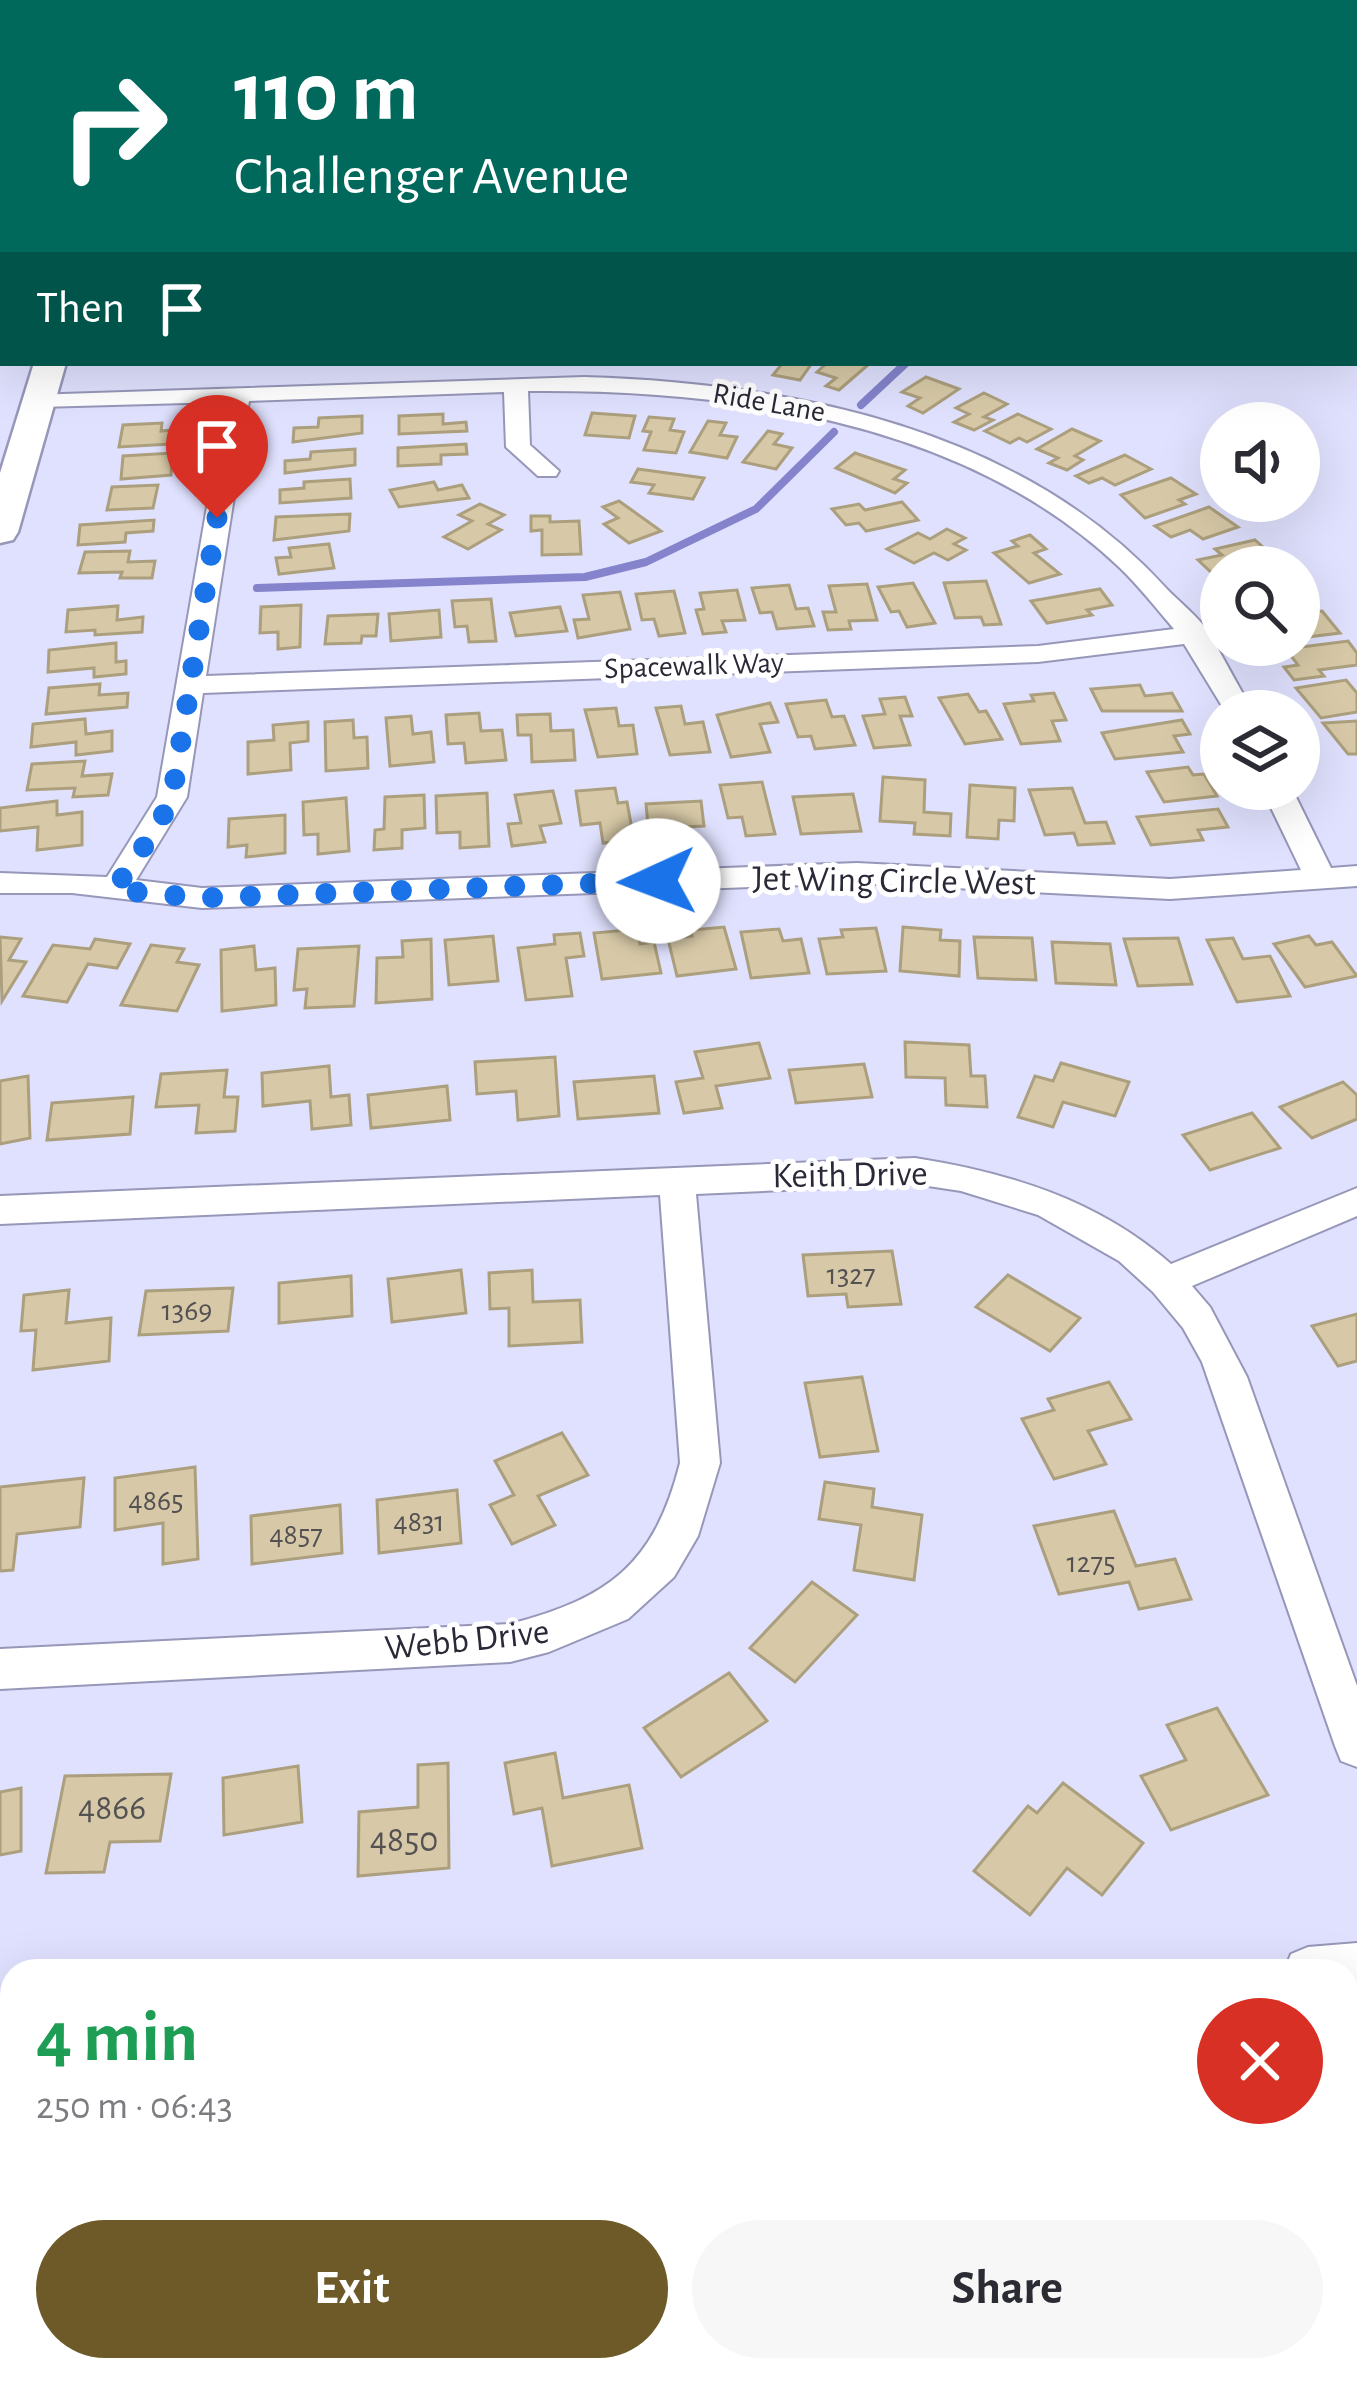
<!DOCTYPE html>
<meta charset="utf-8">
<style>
:root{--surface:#fff;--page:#f7f7f7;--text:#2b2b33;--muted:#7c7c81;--accent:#6d5a28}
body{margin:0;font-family:"Alegreya Sans",sans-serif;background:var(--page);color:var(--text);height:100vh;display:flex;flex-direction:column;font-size:45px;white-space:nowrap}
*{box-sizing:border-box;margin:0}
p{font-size:39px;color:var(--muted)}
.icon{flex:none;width:66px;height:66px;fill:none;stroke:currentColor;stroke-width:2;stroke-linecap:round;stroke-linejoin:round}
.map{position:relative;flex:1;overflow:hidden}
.panel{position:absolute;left:0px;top:1959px;width:1359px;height:423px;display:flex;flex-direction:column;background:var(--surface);border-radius:36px 36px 0 0;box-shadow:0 12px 48px #0002}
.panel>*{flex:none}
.top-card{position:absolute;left:0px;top:0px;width:1359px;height:366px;box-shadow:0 12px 48px #0002;background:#00695c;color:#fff;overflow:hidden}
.buttons{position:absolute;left:1200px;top:402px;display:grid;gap:24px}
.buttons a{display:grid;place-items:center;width:120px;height:120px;border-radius:50%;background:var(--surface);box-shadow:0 12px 48px #0002;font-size:60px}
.pin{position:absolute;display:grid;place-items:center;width:102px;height:102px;color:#fff;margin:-123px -51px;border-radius:50% 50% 50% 0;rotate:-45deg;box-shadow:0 0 12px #0007}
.pin .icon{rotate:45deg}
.me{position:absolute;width:132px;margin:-66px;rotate:268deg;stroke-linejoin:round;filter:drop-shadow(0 0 9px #0008)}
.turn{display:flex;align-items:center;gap:42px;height:252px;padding:0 36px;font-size:54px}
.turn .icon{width:156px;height:156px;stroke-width:2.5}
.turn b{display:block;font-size:84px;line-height:102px}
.then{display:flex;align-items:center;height:114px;padding:0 36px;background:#0003;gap:24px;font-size:45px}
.round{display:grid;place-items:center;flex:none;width:126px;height:126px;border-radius:63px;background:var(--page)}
.summary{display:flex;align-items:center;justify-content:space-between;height:204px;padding:0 36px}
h1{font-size:72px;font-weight:600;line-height:90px;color:#1e9e55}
.cta{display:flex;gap:24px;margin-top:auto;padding:24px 36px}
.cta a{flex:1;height:138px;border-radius:72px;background:var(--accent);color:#fff;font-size:48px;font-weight:600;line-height:138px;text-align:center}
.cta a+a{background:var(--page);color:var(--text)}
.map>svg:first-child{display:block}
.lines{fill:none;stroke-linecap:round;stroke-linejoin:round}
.stream{stroke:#8483cc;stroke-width:8}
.building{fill:#d7c9a7;stroke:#ac9f7d;stroke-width:3}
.service-casing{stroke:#9697b9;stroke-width:4}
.minor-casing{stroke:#9697b9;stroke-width:4}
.secondary-casing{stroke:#9697b9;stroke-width:5}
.trunk-casing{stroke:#9697b9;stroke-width:4}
.service{fill:#fff;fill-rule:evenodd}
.minor{fill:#fff;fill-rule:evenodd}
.secondary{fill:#fff;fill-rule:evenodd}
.trunk{fill:#fff;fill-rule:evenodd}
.route{stroke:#1a73e8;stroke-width:21;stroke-dasharray:0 37.8}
.labels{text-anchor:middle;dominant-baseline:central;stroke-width:10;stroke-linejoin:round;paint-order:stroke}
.far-street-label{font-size:30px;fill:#292937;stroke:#fff}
.number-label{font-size:30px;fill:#545153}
.street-label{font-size:36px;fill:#292937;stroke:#fff}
.near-number-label{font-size:36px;fill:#545153}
</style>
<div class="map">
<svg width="1357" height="2381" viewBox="0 0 1357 2381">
<rect width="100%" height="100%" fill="#e0e1fe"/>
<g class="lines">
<g class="stream">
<path d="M861 405 906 363"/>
<path d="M257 588 585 577 646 562 756 509 834 432"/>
</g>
</g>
<g class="building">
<path d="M1247 0H1357V11L1356 3Z"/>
<path d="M769 363H812L800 380 773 375 781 365Z"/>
<path d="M827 363H866L869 364 839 390 826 386 836 378 817 372Z"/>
<path d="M926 377 959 389 923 413 908 406 920 398 902 392Z"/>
<path d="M984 393 1007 404 984 417 993 420 974 430 954 422 969 414 956 408Z"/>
<path d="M592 413 635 416 629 438 585 435Z"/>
<path d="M443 414V424L466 422 467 431 399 434V416Z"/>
<path d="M1018 414 1051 429 1027 442 1019 438 1010 443 985 431Z"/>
<path d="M362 416V433L293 442 294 428 318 427 319 418Z"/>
<path d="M649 417 674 419 670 430 684 432 676 453 644 450 651 432 643 431Z"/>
<path d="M708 421 726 423 720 435 737 437 727 458 690 452Z"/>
<path d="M162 423 161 431 173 430 171 444 119 447 123 425Z"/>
<path d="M1072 429 1100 441 1075 456 1083 460 1067 470 1049 463 1058 458 1037 449Z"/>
<path d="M768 431 782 434 774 444 792 448 776 469 743 462Z"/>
<path d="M466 444 467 454 441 455V464L398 466V448Z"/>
<path d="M355 449V465L285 473V461L310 459 311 452Z"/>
<path d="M172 453 171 475 121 479 123 456Z"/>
<path d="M855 453 905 470 894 479 907 483 895 493 836 468Z"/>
<path d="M1125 455 1151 469 1115 485 1102 478 1089 483 1076 476Z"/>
<path d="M638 469 704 478 693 499 649 493 654 485 631 482Z"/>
<path d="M1171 478 1196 494 1179 500 1185 504 1145 518 1121 495Z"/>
<path d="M350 479 351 498 280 503V490L304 488V482Z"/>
<path d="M434 482 438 490 462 485 469 498 399 507 390 490Z"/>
<path d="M158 485 153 508 107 510 112 487Z"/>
<path d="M619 501 661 531 629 543 604 524 618 518 603 507Z"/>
<path d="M902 502 918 520 866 531 859 523 846 525 832 509 859 504 865 510Z"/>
<path d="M480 504 504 515 488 524 501 530 468 549 444 537 472 521 459 515Z"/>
<path d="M1209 507 1238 527 1203 539 1190 530 1171 537 1155 526Z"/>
<path d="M350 514 349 531 274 540 276 517Z"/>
<path d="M531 516H550V522L579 521 581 554 542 555V530L531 531Z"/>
<path d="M154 520 153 531 126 533 125 542 78 545 80 525Z"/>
<path d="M947 529 965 538 954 544 966 550 948 560 934 553 914 563 887 549 918 533 930 539Z"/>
<path d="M1030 535 1046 549 1034 553 1060 574 1029 583 994 553 1018 546 1012 541Z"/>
<path d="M1255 540 1273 556 1238 564 1241 567H1221V573L1214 575 1198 560 1222 555 1215 549Z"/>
<path d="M329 544 334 568 279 574 276 558 291 557 289 548Z"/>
<path d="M130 551 128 562 155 561 152 578H120L122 572 79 573 85 552Z"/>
<path d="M986 581 1001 624 984 625 981 617 955 618 944 583Z"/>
<path d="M913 583 935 623 907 627 899 611 891 612 878 587Z"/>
<path d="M867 584 877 620 849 621 851 629 828 630 823 612H836L829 586Z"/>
<path d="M789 585 796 609 808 608 814 626 777 629 772 612 760 613 752 588Z"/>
<path d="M1100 589 1112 605 1087 610 1092 615 1047 623 1031 601Z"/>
<path d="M737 590 745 620 722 621 726 632 703 634 696 610 704 609 700 593Z"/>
<path d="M674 591 685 633 659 636 654 619 642 620 636 594Z"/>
<path d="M620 592 630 629 578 638 574 620 589 619 583 595Z"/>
<path d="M491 599 496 641 469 642 467 626 455 627 452 601Z"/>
<path d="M301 605 300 647 278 649V632L260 633 261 607Z"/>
<path d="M118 606 117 620 143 617 142 632 95 635V630L66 632 68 610Z"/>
<path d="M560 607 567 631 516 636 510 613Z"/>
<path d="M439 610 441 637 391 641 389 614Z"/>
<path d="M1322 611 1340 633 1299 638V614Z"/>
<path d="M378 614 376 636H362L361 643 325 644 328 616Z"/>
<path d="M1348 641 1357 653V665L1319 670 1324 676 1294 680 1284 667 1298 665 1286 649Z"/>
<path d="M116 643V662L126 661V674L94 677V668L48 672 49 650Z"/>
<path d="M1346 680 1357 693V712L1321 718 1296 688Z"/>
<path d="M100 684 99 695 128 693 127 707 46 714 49 688Z"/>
<path d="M1140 685 1145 696 1172 693 1182 711H1102L1091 689Z"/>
<path d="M1054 693 1066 720 1052 721 1060 741 1021 744 1004 704 1034 701 1031 695Z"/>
<path d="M968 694 979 712 986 711 1002 739 965 744 939 698Z"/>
<path d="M905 697 912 716H900L910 745 874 748 863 716 885 714 880 699Z"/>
<path d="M826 700 832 717 844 716 855 745 815 749 811 736 798 737 786 704Z"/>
<path d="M770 703 778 722 760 724 770 752 731 757 717 715Z"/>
<path d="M681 706 685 724 703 722 710 752 670 755 656 708Z"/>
<path d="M616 708 619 726 633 725 637 754 598 757 585 710Z"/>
<path d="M479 713 481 731 502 730 506 760 466 763 464 743 448 744 446 715Z"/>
<path d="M550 714 551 731 573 730 575 760 532 762 531 735H518L517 715Z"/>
<path d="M411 716 413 734 431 732 434 762 390 766 386 718Z"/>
<path d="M85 719 86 734 112 731V751L76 755V742L31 747 33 724Z"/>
<path d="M353 720 354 738 367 737 368 768 326 771 325 722Z"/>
<path d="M1182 720 1190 734 1174 736 1183 752 1115 759 1102 733Z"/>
<path d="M1357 721V754H1348L1323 723Z"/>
<path d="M308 722V741L290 743 291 770 248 774V742L274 740 273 725Z"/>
<path d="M85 761 82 776 112 774 108 795 73 797 75 788 27 790 32 764Z"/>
<path d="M1188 767 1193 775 1204 774 1217 796 1164 802 1147 772Z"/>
<path d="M883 777 925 780 924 812 951 814 950 836 914 834 915 823 880 821Z"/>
<path d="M762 782 775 834 746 836 742 817 728 818 720 785Z"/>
<path d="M970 785 1015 788 1014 821 999 820 998 839 967 837Z"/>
<path d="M615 788 618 803 627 802 634 840 603 843 600 823 581 825 576 791Z"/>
<path d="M1072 788 1085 823 1106 822 1114 843 1078 845 1074 833 1045 835 1029 790Z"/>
<path d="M553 791 561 823 540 826 545 842 512 846 508 824 521 823 515 795Z"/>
<path d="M487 793 489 846 460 848V832L437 833 436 796Z"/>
<path d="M853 794 861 831 801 834 793 797Z"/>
<path d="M424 795 425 828 402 830V848L374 850 375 830 384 829 385 797Z"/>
<path d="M346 798 349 851 318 854V834L304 835 303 802Z"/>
<path d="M57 801V815L82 812V845L37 850 38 827 0 831V808Z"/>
<path d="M701 801 704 826 685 827 686 835 649 836 646 804Z"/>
<path d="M1218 809 1228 827 1198 830 1203 840 1151 845 1137 817Z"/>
<path d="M285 815V853L246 857 247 845 228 847 229 819Z"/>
<path d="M724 927 736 969 677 976 668 939 692 936 691 930Z"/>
<path d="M903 927 941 930 940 940 960 941 959 976 900 971Z"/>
<path d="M876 928 886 971 827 974 819 939 843 937 841 930Z"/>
<path d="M637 929 640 944 654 942 661 973 602 979 594 933Z"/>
<path d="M779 929 783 941 801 939 809 973 751 978 741 932Z"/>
<path d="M580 933 584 956 566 958 572 996 526 1000 518 948 555 944 554 935Z"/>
<path d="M493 936 498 981 449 985 445 940Z"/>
<path d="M1309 936 1316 945 1332 942 1357 976 1305 987 1274 944Z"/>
<path d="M0 937 21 939 9 960 26 962 2 1001Z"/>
<path d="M974 937 1032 938 1036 980 978 978Z"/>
<path d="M1178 938 1192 984 1138 986 1124 939Z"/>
<path d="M1233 938 1243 959 1270 956 1290 996 1237 1002 1207 940Z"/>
<path d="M95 939 130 944 117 968 88 964 67 1002 23 996 53 945 90 949Z"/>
<path d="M431 939 432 999 376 1003 377 958 403 957 402 941Z"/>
<path d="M1052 942 1110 944 1116 985 1056 983Z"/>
<path d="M151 945 184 949 177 962 199 965 177 1011 121 1005Z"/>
<path d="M254 946 256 970 275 968 276 1005 222 1011 221 950Z"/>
<path d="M359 946 354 1006 305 1008 307 989 294 990 298 949Z"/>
<path d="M905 1042 969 1045 971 1076H985L987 1107 946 1105 945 1078 906 1077Z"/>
<path d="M759 1043 770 1078 716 1086 722 1108 684 1113 676 1082 703 1078 695 1052Z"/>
<path d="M555 1057 559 1116 518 1120 516 1091 477 1094 475 1062Z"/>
<path d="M1061 1063 1129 1082 1115 1116 1063 1102 1053 1127 1018 1117 1035 1076 1053 1081Z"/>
<path d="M864 1064 872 1097 796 1103 789 1070Z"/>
<path d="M329 1066 331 1097 349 1095 351 1125 312 1129 310 1101 263 1106 262 1073Z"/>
<path d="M227 1070 224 1097H238L235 1131 196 1133 199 1105 156 1107 161 1074Z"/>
<path d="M28 1076 30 1138 0 1144V1081Z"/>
<path d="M654 1076 659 1113 578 1119 574 1082Z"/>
<path d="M1343 1082 1357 1095V1119L1312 1138 1280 1107Z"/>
<path d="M447 1086 450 1120 371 1128 368 1095Z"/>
<path d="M133 1097 130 1134 47 1140 52 1103Z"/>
<path d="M1252 1113 1280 1148 1210 1170 1183 1135Z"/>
<path d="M892 1251 901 1304 848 1307 846 1294 808 1296 803 1255Z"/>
<path d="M461 1270 466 1313 392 1322 388 1279Z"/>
<path d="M532 1270 533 1302 580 1300 582 1342 509 1346V1308L490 1309 489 1273Z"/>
<path d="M1008 1275 1080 1318 1050 1351 976 1307Z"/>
<path d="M351 1276 352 1316 279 1323V1283Z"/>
<path d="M233 1288 228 1331 139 1335 146 1291Z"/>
<path d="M69 1290 66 1323 111 1318 109 1361 33 1370 36 1330 21 1331 24 1295Z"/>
<path d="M1357 1314V1361L1338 1366 1312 1326Z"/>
<path d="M862 1377 878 1451 820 1457 805 1383Z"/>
<path d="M1109 1382 1131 1419 1088 1431 1106 1464 1054 1479 1022 1419 1054 1410 1048 1399Z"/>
<path d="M562 1433 588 1475 538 1496 555 1525 512 1544 490 1505 514 1495 495 1461Z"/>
<path d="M195 1467 198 1559 163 1564V1523L115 1530V1478Z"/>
<path d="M84 1478 80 1527 17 1534 13 1570 0 1571V1487Z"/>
<path d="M825 1482 874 1489 872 1507 922 1515 914 1580 854 1570 861 1525 819 1519Z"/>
<path d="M457 1490 461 1543 379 1553 377 1500Z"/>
<path d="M340 1505 342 1553 252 1564 251 1516Z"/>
<path d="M1114 1511 1136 1566 1175 1559 1191 1599 1139 1609 1129 1582 1059 1594 1034 1526Z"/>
<path d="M812 1582 857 1615 795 1682 750 1648Z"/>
<path d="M729 1673 767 1721 681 1777 644 1728Z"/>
<path d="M1217 1708 1268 1795 1171 1830 1141 1776 1186 1760 1167 1725Z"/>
<path d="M555 1753 563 1798 629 1785 642 1848 552 1866 542 1808 514 1814 505 1763Z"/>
<path d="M448 1763 449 1868 358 1876 359 1812 418 1807V1765Z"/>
<path d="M298 1766 302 1822 224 1835 223 1778Z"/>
<path d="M171 1774 160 1841 110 1842 104 1872 46 1873 65 1776Z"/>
<path d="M1063 1783 1143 1843 1102 1895 1067 1868 1030 1915 974 1871 1028 1806 1037 1813Z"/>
<path d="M21 1788V1851L0 1855V1792Z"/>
<path d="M1357 2245V2329L1347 2332V2246Z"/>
<path d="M877 2370H951L941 2381H887Z"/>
</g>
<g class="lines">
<g class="service-casing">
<g id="service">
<path d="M240 0H295L299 3H236Z"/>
<path d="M416 0H424L423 3H415Z"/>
<path d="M568 0H683L664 3H564Z"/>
<rect x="1356" y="126" width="1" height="6"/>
<path d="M0 133 3 134V142L0 143Z"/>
<rect x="0" y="211" width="3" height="6"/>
<rect x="1356" y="219" width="1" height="6"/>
<rect x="1356" y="282" width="1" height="6"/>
<rect x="0" y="354" width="3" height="6"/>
</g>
</g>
<g class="minor-casing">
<g id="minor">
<path d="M854 0H872L873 3H855Z"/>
<path d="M881 0H899L901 3H883Z"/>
<path d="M1022 0H1040L1041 3H1023Z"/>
<path d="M584 377C790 383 1020 428 1165 587 1178 601 1200 618 1209 633 1222 655 1238 686 1253 711H1225L1184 644 1038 662 203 693 187 797 136 880 202 888 857 863 1170 879 1301 870 1262 789H1292L1331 868 1357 866V886L1170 899 857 883 202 908 72 893H0V873L107 877 157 797 225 402 39 407 31 405V395ZM528 391C731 389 965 421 1119 567 1139 586 1156 608 1174 629L1038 646 206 676 249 401 504 392 506 447 538 476H556L559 471 530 445Z"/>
<path d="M915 1158C1010 1173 1098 1200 1171 1264L1357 1188V1216L1192 1286 1210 1307 1247 1377 1357 1686V1767L1341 1761 1335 1746 1202 1362 1183 1328 1153 1292 1119 1261 1038 1215 961 1191 915 1184 696 1194 720 1463 698 1536 674 1577 628 1619 549 1652 510 1662 0 1689V1649L510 1624C609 1598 654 1565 680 1463L660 1195 0 1224V1196Z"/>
<path d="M1357 1943V1991L1347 1992V1971H1284L1291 1954 1308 1947Z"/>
<path d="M12 2268V2322L0 2323V2269Z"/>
<rect x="97" y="2370" width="54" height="11"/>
<path d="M614 2370H676L680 2381H618Z"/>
</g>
</g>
<g class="secondary-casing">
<path id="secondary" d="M34 363H66L18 532 13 540 0 543V473Z"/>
</g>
<g class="trunk-casing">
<g id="trunk">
<rect x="1356" y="58" width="1" height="18"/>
<rect x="0" y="70" width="3" height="18"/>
</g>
</g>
<use href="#service" class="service"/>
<use href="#minor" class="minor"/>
<use href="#secondary" class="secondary"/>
<use href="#trunk" class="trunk"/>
</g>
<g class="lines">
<path class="route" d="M217 518 172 797 158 826 114 890 202 898 658 881"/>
</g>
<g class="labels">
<g class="far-street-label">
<text transform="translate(769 403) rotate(10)">Ride Lane</text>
<text transform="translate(694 666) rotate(-2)">Spacewalk Way</text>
</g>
<g class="number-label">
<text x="851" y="1275">1327</text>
<text x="187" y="1311">1369</text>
<text x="156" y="1501">4865</text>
<text x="419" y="1522">4831</text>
<text x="296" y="1535">4857</text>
<text x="1091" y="1563">1275</text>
</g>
<g class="street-label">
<text transform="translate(894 881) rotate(1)">Jet Wing Circle West</text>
<text transform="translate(850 1175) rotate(-1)">Keith Drive</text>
<text transform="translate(467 1640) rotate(-6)">Webb Drive</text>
</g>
<g class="near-number-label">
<text x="112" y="1808">4866</text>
<text x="404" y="1840">4850</text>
</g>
</g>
</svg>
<div class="buttons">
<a><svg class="icon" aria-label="sound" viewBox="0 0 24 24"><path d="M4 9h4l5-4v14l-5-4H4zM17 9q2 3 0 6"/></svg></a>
<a><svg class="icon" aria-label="search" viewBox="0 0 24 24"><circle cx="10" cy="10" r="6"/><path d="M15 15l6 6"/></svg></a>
<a><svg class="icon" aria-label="layers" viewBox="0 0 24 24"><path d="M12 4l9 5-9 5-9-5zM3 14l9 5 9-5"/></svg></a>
</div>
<div class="pin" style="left:217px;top:518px;background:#d93025"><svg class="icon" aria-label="arrive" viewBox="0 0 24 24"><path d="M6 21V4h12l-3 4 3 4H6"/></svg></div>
<svg class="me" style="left:658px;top:881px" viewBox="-20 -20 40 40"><circle r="19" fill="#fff"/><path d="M0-13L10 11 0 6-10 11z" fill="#1a73e8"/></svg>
<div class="top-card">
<div class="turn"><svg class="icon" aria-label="right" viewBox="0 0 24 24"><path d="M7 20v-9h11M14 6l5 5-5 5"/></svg><div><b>110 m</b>Challenger Avenue</div></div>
<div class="then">Then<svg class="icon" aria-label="arrive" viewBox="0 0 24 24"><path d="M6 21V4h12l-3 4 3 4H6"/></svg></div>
</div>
<section class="panel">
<div class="summary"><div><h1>4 min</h1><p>250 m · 06:43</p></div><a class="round" style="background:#d93025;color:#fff"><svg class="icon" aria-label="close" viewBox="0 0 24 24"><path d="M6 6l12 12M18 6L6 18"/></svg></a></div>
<div class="cta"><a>Exit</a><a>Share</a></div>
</section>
</div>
